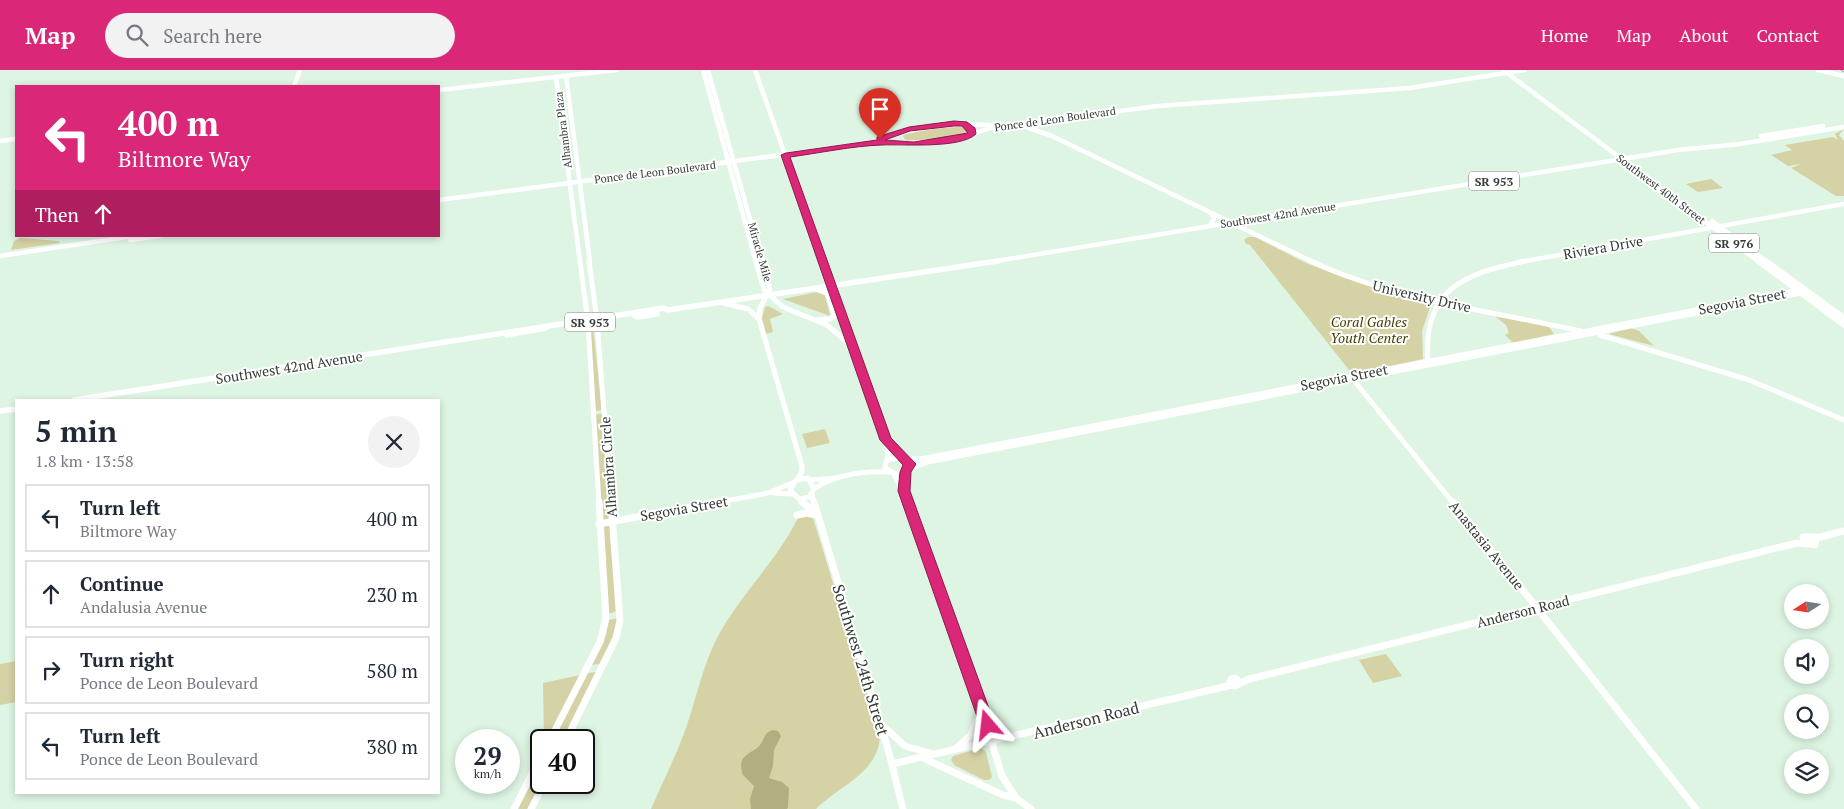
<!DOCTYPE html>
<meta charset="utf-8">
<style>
:root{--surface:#fff;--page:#f2f2f3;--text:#1f2937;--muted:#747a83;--line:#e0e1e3;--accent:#db2777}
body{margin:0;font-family:"PT Serif",serif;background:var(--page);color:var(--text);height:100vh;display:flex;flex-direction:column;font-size:19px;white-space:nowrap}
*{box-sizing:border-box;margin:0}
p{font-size:16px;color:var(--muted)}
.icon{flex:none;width:28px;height:28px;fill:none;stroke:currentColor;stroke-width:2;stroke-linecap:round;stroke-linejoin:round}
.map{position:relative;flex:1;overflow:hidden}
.panel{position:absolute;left:15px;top:329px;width:425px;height:395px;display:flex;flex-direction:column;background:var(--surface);border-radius:0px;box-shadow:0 2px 8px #0003}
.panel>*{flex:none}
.banner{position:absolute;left:15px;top:15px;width:425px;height:152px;border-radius:0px;box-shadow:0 2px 8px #0003;background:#db2777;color:#fff;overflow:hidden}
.needle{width:32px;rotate:258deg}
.buttons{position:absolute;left:1784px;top:514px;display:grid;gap:10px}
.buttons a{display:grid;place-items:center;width:45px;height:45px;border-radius:50%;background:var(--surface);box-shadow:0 2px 8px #0003;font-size:25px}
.speed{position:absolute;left:455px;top:659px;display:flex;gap:10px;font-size:25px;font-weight:700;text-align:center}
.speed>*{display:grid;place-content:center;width:65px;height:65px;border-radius:50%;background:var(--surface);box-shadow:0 2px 8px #0003;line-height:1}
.speed small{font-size:12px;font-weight:400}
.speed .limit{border:2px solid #111;border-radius:8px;background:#fff;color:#111}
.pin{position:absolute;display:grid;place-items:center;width:42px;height:42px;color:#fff;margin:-51px -21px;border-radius:50% 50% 50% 0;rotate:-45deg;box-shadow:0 0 5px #0007}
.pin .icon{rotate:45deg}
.me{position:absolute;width:55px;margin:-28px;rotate:343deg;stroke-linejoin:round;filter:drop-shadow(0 0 4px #0008)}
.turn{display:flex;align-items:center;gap:18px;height:105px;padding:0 20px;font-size:22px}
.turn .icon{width:65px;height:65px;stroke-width:2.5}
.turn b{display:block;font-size:35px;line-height:42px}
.then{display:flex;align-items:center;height:48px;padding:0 20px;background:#0003;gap:10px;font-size:19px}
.round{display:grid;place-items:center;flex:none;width:52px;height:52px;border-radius:26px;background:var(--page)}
.head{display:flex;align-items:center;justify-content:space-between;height:85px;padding:0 20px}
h1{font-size:30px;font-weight:700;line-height:38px}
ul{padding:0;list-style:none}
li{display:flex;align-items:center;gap:15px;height:68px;margin:0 10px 8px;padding:0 10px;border:2px solid var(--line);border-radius:0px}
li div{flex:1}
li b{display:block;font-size:19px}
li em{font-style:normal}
header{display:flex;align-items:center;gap:30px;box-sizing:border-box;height:70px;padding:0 25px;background:var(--accent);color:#fff}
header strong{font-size:24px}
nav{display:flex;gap:28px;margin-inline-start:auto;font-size:18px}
.search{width:350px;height:45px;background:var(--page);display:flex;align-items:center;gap:12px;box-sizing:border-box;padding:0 18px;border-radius:28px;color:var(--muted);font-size:19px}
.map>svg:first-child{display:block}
.green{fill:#d5d2a5}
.forest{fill:#b2ae7f}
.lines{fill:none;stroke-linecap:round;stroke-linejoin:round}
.secondary-far2{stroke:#fff;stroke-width:4.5}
.secondary-far1{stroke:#fff;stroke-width:5}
.secondary{stroke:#fff;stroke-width:7}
.primary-far1{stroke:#fff;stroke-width:4.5}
.primary{stroke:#fff;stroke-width:5.5}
.rail-casing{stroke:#8d9d91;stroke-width:2.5}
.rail{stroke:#fff;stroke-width:1;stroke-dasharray:2.5;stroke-linecap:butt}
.route{fill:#db2777;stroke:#8e194d;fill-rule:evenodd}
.labels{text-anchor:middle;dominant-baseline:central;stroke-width:4;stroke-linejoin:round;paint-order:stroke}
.far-street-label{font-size:11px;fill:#333c35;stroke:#fff}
.shield{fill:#fff;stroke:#707672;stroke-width:1}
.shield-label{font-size:12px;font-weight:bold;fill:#333c35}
.street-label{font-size:14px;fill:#333c35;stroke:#fff}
.park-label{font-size:14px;font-style:italic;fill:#443f01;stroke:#fff}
.near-street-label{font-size:16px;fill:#333c35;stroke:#fff}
</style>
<header>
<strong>Map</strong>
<div class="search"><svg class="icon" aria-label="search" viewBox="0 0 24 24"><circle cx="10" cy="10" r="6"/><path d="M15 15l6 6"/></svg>Search here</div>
<nav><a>Home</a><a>Map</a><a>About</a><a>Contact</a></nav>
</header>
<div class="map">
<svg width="1844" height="739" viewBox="0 0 1844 739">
<rect width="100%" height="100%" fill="#def5e3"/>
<g class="green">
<path d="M957 54 970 59 969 64 917 73 906 71 903 66 904 63Z"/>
<path d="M1844 59 1839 65 1844 71V126H1836L1791 98 1801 94 1788 96 1771 85 1792 80 1785 75 1833 67 1838 70 1835 64Z"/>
<path d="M1711 109 1723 118 1698 122 1686 114Z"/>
<path d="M1248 167H1255L1306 193 1345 208 1429 231 1431 234 1422 261 1423 289 1362 302 1349 300 1250 175 1246 174 1244 170Z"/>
<path d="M21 168 59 171 60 173 11 180 14 171Z"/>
<path d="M817 222 825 225 830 246 783 229Z"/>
<path d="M768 236 783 244 770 249 773 262 766 264 762 248 765 237Z"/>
<path d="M1491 243 1549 257 1554 264 1513 273 1505 265 1509 263 1506 255Z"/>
<path d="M593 257 602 340 595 341 589 258Z"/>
<path d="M1631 258 1639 261 1654 276 1609 264Z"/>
<path d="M602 343 610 449 602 451 595 345Z"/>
<path d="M825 359 830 373 807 378 802 364Z"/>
<path d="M802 445 813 448 880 665C879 703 840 715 816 739H651C663 711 677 684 687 655 697 626 703 595 717 568 740 525 776 492 798 448Z"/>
<path d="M611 454 617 541 608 544 602 456Z"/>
<path d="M618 548 616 564 600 594 591 595 606 565 609 550Z"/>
<path d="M1386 584 1402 606 1373 613 1359 590Z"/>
<path d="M16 591V632L0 635V594Z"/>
<path d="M597 602 563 670H553L587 603Z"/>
<path d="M580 605 548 670H544L543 613Z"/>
<path d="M981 678 986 682 992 707 989 710H984L954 695 951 690 953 686Z"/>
<path d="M541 693V712L529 739H518Z"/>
</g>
<path class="forest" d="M772 660 778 661 781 666 774 680 773 696 769 708 782 712 789 718 788 737 787 739H751L750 729 754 716 743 705C735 682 755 685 762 672 765 666 765 663 772 660Z"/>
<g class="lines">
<g class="secondary-far2">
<path d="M703 0 756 192"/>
<path d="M708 0 762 192"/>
<path d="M755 0 823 192"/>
<path d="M1818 0 1844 6"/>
<path d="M566 6 590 192"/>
<path d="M556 7 580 192"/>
<path d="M294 16 300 0"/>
<path d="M439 20 617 0"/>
<path d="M1020 55 1052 66 1313 192"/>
<path d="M878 69C921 57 946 53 991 55"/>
<path d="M0 71 16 69"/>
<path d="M439 130 881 72C919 74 954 72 990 58L1158 36 1410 18 1525 0"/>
<path d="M130 170 160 166"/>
<path d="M0 186 133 166"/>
<path d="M1520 192 1844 134"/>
</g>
<g class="secondary-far1">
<path d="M580 191 588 252 599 434"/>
<path d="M589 191 597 250 611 434"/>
<path d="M756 191 764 220 783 237 827 255 848 273 857 287 886 370 888 385 885 398 895 404 928 392 1801 223"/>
<path d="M762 191 770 219 760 238 759 249 802 396V402L798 408"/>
<path d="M823 191 853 276"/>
<path d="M1311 191C1390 229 1494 242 1581 261"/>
<path d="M723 233 748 239 759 249"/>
<path d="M1600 265 1749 310 1844 350"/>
<path d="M1428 293C1422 220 1462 204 1526 191"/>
<path d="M1352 308 1454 434"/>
<path d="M886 370 901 386"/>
<path d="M906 389H921L1794 221 1800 222"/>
<path d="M887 390 901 387 908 390"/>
<path d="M894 404 909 434"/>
<path d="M810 410 838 408"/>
<path d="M814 419C836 404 863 401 889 402"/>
<path d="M904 421 906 402"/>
<path d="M773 423 792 424"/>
<path d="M812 424 814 434"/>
<path d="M800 429 809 427 814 419 808 408 796 410 790 420 804 434"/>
<path d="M710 434 768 423 792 413"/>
</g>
<g class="secondary">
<path d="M802 432 816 443"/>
<path d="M814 432 889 683 903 739"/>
<path d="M909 432 973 611 1002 706 1016 728"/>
<path d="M1453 432 1696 739"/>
<path d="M797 445 807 443 816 445"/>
<path d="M599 454 717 432"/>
<path d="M1803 467H1811L1816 471 1815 475 1805 472Z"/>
<path d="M1811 467H1821L1844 461"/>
<circle cx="1234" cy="612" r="4"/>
<path d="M1238 614 1249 609 1797 473 1809 474"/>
<path d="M881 654 905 676 933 684"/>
<path d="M550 670 600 572 606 548 599 432"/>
<path d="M566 670 616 568 620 551 611 432"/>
<path d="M954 680 971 665 982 638"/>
<path d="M923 688 1003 725 1016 728 1031 739"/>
<path d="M892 694 1232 615"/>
<path d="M514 739 541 686"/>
<path d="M531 739 545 712"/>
</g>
<g class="primary-far1">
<path d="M1503 0 1759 192"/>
<path d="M1761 66 1823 56"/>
<path d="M1712 151 1767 192"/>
<path d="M1210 155 1214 149 1212 144"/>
<path d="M990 192 1678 80 1740 74 1844 57"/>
</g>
<g class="primary">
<path d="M1758 191 1844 255"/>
<path d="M1766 191 1844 248"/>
<path d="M816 219 827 223 835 245 830 249 818 250"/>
<path d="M634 245 638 247 657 244"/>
<path d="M507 265 546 258"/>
<path d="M74 330 664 238 668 240 998 191"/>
<path d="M0 341 16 339"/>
</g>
<g class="rail-casing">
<path id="rail" d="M1842 0 1844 1"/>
</g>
<use href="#rail" class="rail"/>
</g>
<path class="route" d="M954 51 967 52 975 58 976 64C960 79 904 74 882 75 852 76 820 83 790 87L891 368 916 394 911 402 910 421 995 655 993 660 988 662 982 660 980 655 898 421 900 402 903 395 880 370 781 85 786 83 877 70V67L909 57ZM954 56H962L968 63 914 72 885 70 910 61Z"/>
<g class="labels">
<g class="far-street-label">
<text transform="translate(1055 49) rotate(-8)">Ponce de Leon Boulevard</text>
<text transform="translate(563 60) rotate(-97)">Alhambra Plaza</text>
<text transform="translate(655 102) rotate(-7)">Ponce de Leon Boulevard</text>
<text transform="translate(1661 119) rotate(37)">Southwest 40th Street</text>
<text transform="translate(1278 145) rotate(-9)">Southwest 42nd Avenue</text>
<text transform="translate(760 182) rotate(74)">Miracle Mile</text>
</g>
<g class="shield">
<rect x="1469" y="101.5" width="50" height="19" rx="4"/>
<rect x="1709" y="163.5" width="50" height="19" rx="4"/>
<rect x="565" y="242.5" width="50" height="19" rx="4"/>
</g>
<g class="shield-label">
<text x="1494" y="111">SR 953</text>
<text x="1734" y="173">SR 976</text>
<text x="590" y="252">SR 953</text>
</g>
<g class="street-label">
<text transform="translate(1603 177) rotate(-10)">Riviera Drive</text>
<text transform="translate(1422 226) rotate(13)">University Drive</text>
<text transform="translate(1742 231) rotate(-11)">Segovia Street</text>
<text transform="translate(289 297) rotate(-9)">Southwest 42nd Avenue</text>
<text transform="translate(1344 307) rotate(-11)">Segovia Street</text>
<text transform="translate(608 397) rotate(-94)">Alhambra Circle</text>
<text transform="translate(684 438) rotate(-10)">Segovia Street</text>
<text transform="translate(1487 475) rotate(51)">Anastasia Avenue</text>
<text transform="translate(1523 541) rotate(-14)">Anderson Road</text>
</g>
<g class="park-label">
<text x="1369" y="251">Coral Gables<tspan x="1369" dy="16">Youth Center</tspan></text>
</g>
<g class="near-street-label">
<text transform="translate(861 590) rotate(73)">Southwest 24th Street</text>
<text transform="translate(1086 650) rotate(-14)">Anderson Road</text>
</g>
</g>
</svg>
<div class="buttons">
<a><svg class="needle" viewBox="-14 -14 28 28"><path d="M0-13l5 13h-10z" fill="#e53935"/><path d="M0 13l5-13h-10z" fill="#747a83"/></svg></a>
<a><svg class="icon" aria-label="sound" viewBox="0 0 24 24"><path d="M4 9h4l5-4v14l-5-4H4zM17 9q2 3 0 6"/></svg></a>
<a><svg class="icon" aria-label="search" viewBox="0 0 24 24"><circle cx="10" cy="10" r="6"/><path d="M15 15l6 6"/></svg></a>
<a><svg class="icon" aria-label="layers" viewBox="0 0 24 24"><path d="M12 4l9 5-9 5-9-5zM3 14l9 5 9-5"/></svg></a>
</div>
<div class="speed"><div>29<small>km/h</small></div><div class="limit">40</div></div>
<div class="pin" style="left:880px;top:69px;background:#d93025"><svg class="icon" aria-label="arrive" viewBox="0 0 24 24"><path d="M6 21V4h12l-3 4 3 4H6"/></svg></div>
<svg class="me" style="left:988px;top:655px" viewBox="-20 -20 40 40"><path d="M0-17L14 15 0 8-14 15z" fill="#db2777" stroke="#fff" stroke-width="4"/></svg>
<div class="banner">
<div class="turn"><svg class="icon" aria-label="left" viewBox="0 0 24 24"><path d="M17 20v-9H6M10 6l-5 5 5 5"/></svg><div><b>400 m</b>Biltmore Way</div></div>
<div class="then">Then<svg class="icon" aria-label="ahead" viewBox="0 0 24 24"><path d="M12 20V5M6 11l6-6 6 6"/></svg></div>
</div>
<section class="panel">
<div class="head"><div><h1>5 min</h1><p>1.8 km · 13:58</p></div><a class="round"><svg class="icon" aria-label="close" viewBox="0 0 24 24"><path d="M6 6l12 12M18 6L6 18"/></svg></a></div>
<ul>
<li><svg class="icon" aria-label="left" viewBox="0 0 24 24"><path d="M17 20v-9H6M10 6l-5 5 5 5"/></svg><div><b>Turn left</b><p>Biltmore Way</p></div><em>400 m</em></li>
<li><svg class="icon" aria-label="ahead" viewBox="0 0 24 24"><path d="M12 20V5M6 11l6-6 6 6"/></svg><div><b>Continue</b><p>Andalusia Avenue</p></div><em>230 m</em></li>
<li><svg class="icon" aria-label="right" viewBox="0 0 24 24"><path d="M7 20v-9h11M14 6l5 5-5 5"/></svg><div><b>Turn right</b><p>Ponce de Leon Boulevard</p></div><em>580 m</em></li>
<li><svg class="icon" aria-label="left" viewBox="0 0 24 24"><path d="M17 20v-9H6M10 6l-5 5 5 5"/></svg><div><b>Turn left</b><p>Ponce de Leon Boulevard</p></div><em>380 m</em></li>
</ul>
</section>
</div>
